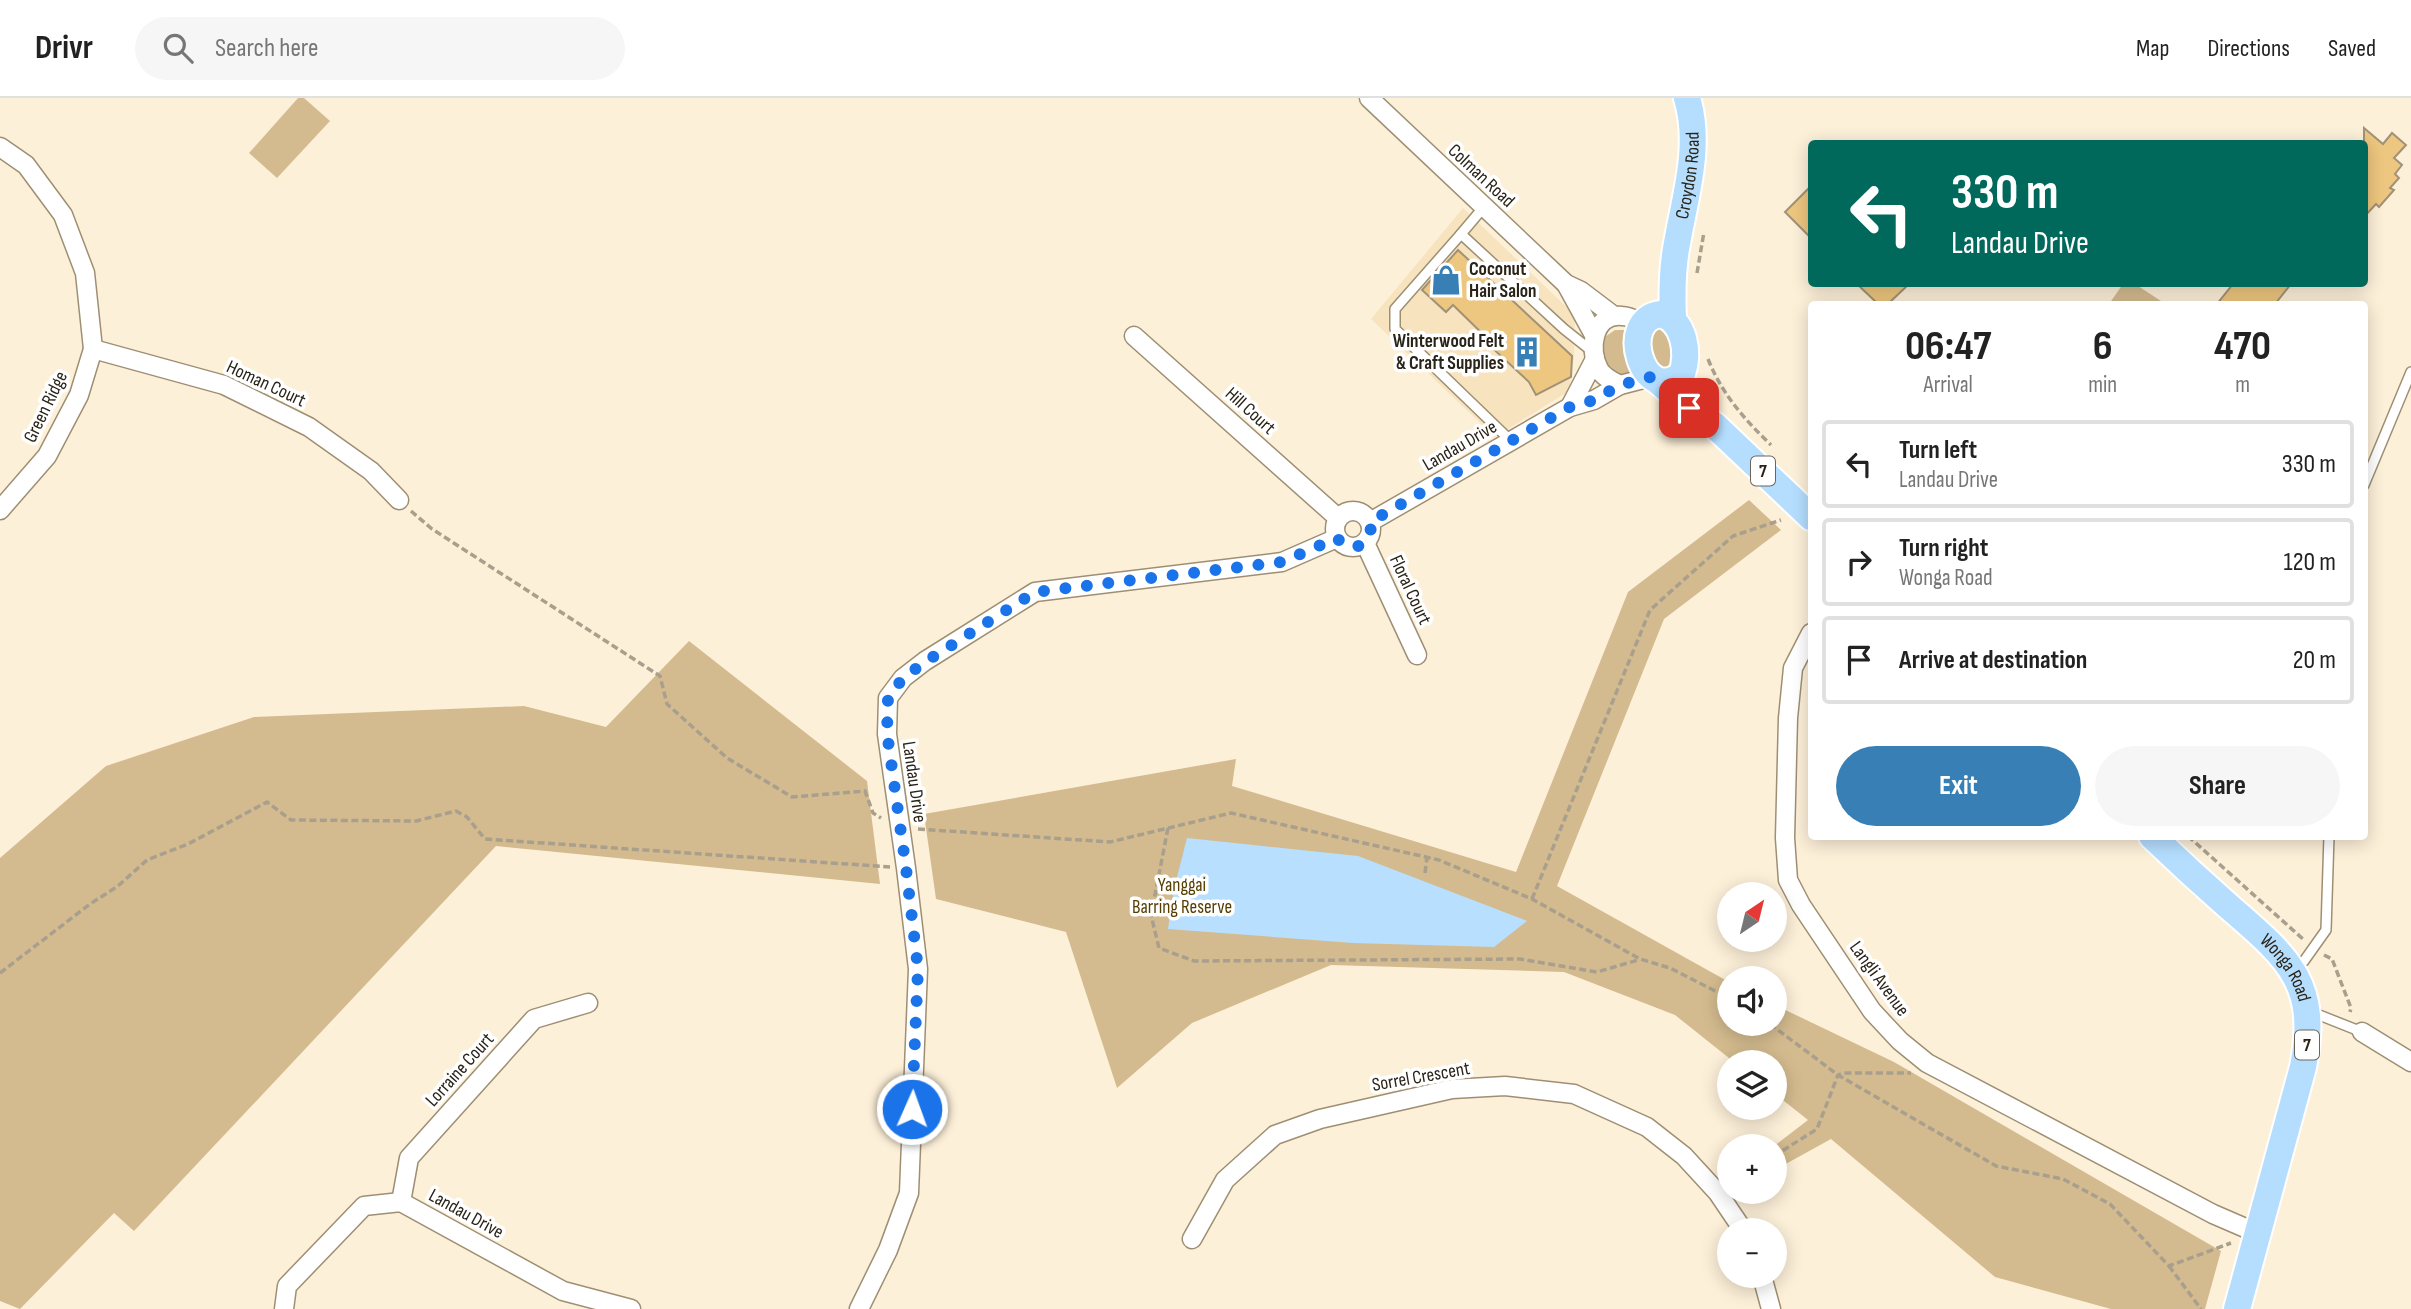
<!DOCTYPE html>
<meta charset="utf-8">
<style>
:root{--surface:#fff;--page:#f6f6f6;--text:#222;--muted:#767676;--line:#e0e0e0;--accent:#377fb4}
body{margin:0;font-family:"Sofia Sans Condensed",sans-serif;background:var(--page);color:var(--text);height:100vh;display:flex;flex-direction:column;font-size:26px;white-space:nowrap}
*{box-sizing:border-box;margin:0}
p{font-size:23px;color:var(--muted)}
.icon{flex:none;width:38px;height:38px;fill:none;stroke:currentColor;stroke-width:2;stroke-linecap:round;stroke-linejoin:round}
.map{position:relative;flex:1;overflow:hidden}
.details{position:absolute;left:1808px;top:203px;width:560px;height:539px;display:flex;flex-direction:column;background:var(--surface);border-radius:7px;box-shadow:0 4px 18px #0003}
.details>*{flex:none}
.top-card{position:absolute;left:1808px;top:42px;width:560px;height:147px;border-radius:7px;box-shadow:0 4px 18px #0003;background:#00695c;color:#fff;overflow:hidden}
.needle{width:46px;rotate:35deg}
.fabs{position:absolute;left:1717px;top:784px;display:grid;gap:14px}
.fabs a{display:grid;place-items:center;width:70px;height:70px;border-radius:50%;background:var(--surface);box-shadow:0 4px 18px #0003;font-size:35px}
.pin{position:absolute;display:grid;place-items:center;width:60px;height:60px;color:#fff;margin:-30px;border-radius:14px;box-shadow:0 4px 10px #0006}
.me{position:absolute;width:77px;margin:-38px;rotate:2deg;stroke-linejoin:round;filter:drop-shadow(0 0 5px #0008)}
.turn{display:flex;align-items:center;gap:24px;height:147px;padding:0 28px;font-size:32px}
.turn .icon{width:91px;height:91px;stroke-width:2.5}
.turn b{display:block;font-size:49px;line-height:60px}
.eta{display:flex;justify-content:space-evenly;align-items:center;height:119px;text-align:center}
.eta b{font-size:42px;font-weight:700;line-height:49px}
.action{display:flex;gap:14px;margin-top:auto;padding:14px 28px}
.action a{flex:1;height:80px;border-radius:42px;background:var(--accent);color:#fff;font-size:28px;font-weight:700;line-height:80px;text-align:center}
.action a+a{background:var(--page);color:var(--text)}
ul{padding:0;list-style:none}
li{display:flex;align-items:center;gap:21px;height:88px;margin:0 14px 10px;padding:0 14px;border:4px solid var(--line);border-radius:7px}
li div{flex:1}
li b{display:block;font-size:26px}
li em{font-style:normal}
header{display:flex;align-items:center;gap:42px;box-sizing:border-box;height:98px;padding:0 35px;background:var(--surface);border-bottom:2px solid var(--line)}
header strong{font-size:33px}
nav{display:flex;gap:38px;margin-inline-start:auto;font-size:24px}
.search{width:490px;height:63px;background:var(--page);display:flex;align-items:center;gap:18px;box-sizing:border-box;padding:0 24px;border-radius:38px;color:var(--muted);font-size:26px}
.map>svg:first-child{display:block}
.built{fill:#f8e3bf}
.green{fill:#d4bb8f}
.water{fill:#b8dffe}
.building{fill:#edc67f;stroke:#a19277;stroke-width:2}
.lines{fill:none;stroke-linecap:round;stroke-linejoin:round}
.service-casing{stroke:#9e8f73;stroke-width:12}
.minor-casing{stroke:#9e8f73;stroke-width:21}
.primary-casing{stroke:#fff;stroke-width:30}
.path{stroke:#a99f8d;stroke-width:3.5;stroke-dasharray:7 3.5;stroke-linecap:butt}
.service{stroke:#fff;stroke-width:9}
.minor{stroke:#fff;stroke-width:18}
.primary{stroke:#b5defe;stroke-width:26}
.route{stroke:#1a73e8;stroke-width:12;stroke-dasharray:0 21.6}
.labels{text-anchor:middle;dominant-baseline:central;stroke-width:7;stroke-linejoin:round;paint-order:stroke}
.shield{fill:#fff;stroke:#69655d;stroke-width:2}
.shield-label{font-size:18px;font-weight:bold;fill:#292318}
.street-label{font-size:19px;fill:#292318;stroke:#fff}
.poi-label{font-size:19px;font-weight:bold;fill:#292318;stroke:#fff;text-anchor:start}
.park-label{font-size:19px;fill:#563d00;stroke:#fff}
</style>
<header>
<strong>Drivr</strong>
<div class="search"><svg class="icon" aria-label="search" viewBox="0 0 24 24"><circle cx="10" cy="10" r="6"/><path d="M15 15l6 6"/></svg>Search here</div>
<nav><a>Map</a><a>Directions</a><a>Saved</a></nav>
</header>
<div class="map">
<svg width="2411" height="1211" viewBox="0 0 2411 1211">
<rect width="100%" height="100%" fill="#fdf0d9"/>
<path class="built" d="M1463 110 1575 217 1574 260 1569 293 1495 339 1371 221Z"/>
<g class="green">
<path d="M298 0H304L330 23 277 80 249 55Z"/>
<path d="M2123 186H2135L2164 205 2163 206H2109Z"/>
<path d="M1659 230C1674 237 1679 261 1664 271L1657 269C1651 256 1645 239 1659 230Z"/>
<path d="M1615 232H1628C1622 248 1629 260 1635 275L1627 281 1600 266 1602 241Z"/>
<path d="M1749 402 1781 432 1664 521 1557 788 1729 884V926H1774L1775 907 1894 964 2221 1153 2205 1211H2111L1995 1179 1831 1041 1775 1072 1774 1048 1808 1022 1775 996 1774 964H1734L1675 917 1564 874 1331 867 1192 925 1117 990 1066 834 936 801 924 716 1236 661 1232 688 1516 774 1628 494Z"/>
<path d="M689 543 867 683 880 786 496 748 134 1133 114 1115 20 1211 0 1203V760L106 668 254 619 524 608 606 629Z"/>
</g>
<path class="water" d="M1187 740 1358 758 1527 823 1494 849 1353 845 1168 831 1174 791Z"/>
<g class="building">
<path d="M2364 30 2383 46 2392 35 2406 47 2394 60 2402 67 2395 76 2399 80 2390 90 2394 92 2379 109 2376 106 2364 119Z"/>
<path d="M1811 88V140L1785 114Z"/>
<path d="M1458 152 1572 258 1571 279 1536 297 1529 284 1489 247 1492 245 1453 207 1446 214 1422 192Z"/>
<path d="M1857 186H1909L1888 206H1878Z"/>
<path d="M2233 186H2291L2275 206H2217Z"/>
</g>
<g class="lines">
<g class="service-casing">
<g id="service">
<path d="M1483 110 1461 136 1564 231 1593 254"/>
<path d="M1461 136 1395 211V231L1511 343"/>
<path d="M2364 387 2411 274"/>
<path d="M2293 871 2304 863 2326 832 2329 738"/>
<path d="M2309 913 2362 934"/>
</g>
</g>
<g class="minor-casing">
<g id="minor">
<path d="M1369 0 1566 186 1581 193 1614 218"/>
<path d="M0 49 26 67 63 117 85 175 93 251 79 297 47 358 0 412"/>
<path d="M1566 186 1594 237"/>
<path d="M1642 225C1636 222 1629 218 1622 218 1593 215 1588 252 1599 271 1603 279 1612 283 1620 287L1651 279"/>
<path d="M1134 238 1338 420"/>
<path d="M93 251 224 287 309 329 371 373 399 402"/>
<path d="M1570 309 1595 261"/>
<circle cx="1353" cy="431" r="18"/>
<path d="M1370 424 1570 309 1594 302 1620 287"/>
<path d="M1365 445 1417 557"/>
<path d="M1811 535 1793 570 1788 620 1785 740 1788 782 1801 807 1872 913 1900 943 1927 965 2213 1116 2257 1135"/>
<path d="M2362 934 2411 964"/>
<path d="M401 1104 409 1060 534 921 588 905"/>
<path d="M1192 1141 1225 1082 1275 1037 1320 1021 1452 991 1505 988 1574 996 1647 1029 1684 1058 1718 1095 1743 1132"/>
<path d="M1762 1178 1771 1211"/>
<path d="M284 1211 287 1188 364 1108 401 1104 563 1193 631 1211"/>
<path d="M859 1211 888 1152 909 1095 918 871 906 770 887 636 888 600 903 580 925 563 1035 494 1282 464 1337 440"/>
</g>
</g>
<g class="primary-casing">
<g id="primary">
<path d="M1661 216C1685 223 1689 255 1682 276 1643 310 1616 220 1661 216Z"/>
<path id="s1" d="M1673 221C1672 198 1672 174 1676 151 1684 102 1702 49 1687 0"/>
<path d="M1658 283 1689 310 1714 327 1811 419"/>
<path id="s2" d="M2152 738C2177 762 2202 785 2227 807 2287 859 2320 884 2303 969L2237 1211"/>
</g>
</g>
<g class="path">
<path d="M1697 175 1704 134"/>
<path d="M1708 261C1722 296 1744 321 1771 347"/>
<path d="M411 413 432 431 660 578 667 606 727 660 792 699 865 693 873 715 881 720"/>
<path d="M1168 730 1151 817 1159 850 1194 863 1520 861 1597 874 1638 862"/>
<path d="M918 731 1110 744 1231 715 1439 762 1532 801 1640 861 1670 870 1729 900"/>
<path d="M2188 738 2304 842"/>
<path d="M1425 775 1427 759"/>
<path d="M1532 801 1650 512 1733 438 1781 422"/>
<path d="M2324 857 2332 861 2351 910 2350 914"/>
<path d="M0 875 90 806 118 788 147 762 188 746 267 704 291 722 416 723 456 713 467 719 485 741 890 769"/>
<path d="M1770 926 1838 977 1996 1068 2063 1081 2110 1106 2169 1168 2231 1145"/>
<path d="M1774 1058 1817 1031 1838 977 1843 975H1911"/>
<path d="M2169 1168 2201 1211"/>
</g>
<use href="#service" class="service"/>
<use href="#minor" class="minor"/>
<use href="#primary" class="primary"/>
</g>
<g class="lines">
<path class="route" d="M912 1011 918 871 906 770 887 635 888 600 903 580 925 564 1035 494 1282 464 1337 440C1351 458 1375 446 1370 424L1570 309 1594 302 1620 287 1651 279 1689 310"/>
</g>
<defs>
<g id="shop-bare" transform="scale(2.415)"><path d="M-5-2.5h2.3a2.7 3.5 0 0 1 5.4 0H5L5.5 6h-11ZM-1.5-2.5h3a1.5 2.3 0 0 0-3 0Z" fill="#377fb4" stroke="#fff" stroke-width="2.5" paint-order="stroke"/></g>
<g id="building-bare" transform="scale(2.415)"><path d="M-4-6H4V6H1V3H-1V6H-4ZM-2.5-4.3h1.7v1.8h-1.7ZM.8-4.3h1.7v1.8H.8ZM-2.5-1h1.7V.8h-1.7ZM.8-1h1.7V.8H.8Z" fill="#377fb4" stroke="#fff" stroke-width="2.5" paint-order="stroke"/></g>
</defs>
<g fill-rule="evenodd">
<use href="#shop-bare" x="1446" y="182"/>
<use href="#building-bare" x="1527" y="254"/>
</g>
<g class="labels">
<g class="shield">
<rect x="1751" y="358.5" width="24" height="29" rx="5"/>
<rect x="2295" y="932.5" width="24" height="29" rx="5"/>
</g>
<g class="shield-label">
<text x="1763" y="373">7</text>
<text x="2307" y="947">7</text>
</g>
<g class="street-label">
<text stroke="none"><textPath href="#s1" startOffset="145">Croydon Road</textPath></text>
<text transform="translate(1481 78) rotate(43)">Colman Road</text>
<text transform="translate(266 286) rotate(25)">Homan Court</text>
<text transform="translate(46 309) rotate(-64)">Green Ridge</text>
<text transform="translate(1250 313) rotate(42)">Hill Court</text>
<text transform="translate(1460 348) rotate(-30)">Landau Drive</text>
<text transform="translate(1410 492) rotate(65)">Floral Court</text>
<text transform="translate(914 684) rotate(82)">Landau Drive</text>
<text stroke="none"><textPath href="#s2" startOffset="189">Wonga Road</textPath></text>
<text transform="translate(1879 881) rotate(54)">Langli Avenue</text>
<text transform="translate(460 972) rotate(-48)">Lorraine Court</text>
<text transform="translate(1421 979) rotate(-10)">Sorrel Crescent</text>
<text transform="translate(466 1116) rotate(29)">Landau Drive</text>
</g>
<g class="poi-label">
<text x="1469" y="171">Coconut<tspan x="1469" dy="22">Hair Salon</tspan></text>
<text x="1504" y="243" text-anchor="end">Winterwood Felt<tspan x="1504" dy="22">&amp; Craft Supplies</tspan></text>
</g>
<g class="park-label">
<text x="1182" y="787">Yanggai<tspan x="1182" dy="22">Barring Reserve</tspan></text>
</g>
</g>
</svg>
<div class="fabs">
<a><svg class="needle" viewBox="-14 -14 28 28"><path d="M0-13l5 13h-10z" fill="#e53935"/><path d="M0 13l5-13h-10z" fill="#767676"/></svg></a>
<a><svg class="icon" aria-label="sound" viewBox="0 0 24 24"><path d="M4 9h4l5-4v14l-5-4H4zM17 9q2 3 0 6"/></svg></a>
<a><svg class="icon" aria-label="layers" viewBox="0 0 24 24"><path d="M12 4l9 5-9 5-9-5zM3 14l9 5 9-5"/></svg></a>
<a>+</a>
<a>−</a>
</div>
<div class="pin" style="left:1689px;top:310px;background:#d93025"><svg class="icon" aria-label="arrive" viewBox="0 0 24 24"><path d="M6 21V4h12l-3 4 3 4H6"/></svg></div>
<svg class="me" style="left:912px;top:1011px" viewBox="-20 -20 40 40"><circle r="17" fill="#1a73e8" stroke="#fff" stroke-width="3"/><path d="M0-11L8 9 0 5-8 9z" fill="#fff"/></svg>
<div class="top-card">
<div class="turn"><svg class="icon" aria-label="left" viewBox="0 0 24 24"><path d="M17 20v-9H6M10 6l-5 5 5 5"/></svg><div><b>330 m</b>Landau Drive</div></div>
</div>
<section class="details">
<div class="eta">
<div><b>06:47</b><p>Arrival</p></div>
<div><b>6</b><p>min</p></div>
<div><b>470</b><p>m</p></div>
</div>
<ul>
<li><svg class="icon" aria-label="left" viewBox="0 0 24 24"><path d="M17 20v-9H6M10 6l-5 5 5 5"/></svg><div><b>Turn left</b><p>Landau Drive</p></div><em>330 m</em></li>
<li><svg class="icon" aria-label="right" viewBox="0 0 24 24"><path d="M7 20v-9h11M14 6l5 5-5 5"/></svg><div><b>Turn right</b><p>Wonga Road</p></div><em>120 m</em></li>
<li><svg class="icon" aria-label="arrive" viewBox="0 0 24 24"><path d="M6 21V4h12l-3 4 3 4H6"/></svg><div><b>Arrive at destination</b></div><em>20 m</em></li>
</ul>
<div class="action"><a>Exit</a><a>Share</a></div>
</section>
</div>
